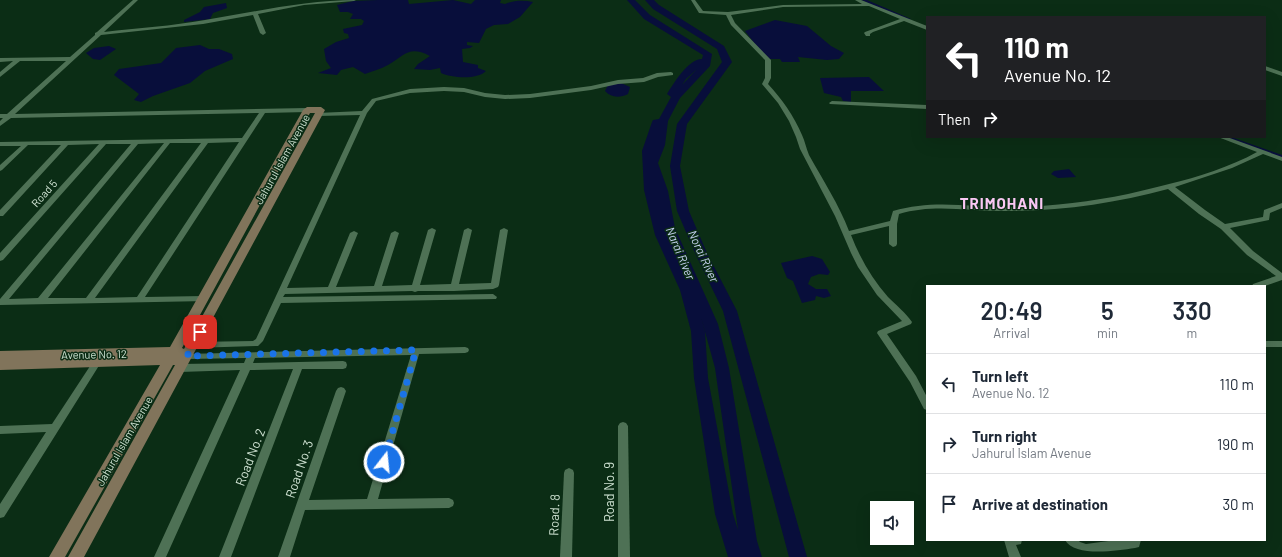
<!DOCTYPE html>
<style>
:root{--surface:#fff;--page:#f2f2f3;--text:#1f2937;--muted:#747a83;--line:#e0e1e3}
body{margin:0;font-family:Barlow,sans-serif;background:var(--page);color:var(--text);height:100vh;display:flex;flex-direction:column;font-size:15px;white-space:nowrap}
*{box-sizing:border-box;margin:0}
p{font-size:13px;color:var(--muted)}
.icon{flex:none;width:22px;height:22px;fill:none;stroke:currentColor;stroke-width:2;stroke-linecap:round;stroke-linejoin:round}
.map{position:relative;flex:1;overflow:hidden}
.details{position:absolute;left:926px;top:285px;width:340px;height:256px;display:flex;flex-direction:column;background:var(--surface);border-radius:0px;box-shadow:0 4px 16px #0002}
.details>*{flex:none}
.top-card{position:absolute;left:926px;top:16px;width:340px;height:122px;border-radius:0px;box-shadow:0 4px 16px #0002;background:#202124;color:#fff;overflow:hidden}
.tools{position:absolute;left:870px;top:501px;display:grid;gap:8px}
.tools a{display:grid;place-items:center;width:44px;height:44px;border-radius:0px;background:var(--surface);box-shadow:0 4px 16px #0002;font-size:20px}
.pin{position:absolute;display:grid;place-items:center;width:34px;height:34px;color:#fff;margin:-17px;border-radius:8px;box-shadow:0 2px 6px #0006}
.me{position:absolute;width:44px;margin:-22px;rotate:16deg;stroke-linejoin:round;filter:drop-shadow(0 0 3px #0008)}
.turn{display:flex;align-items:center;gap:14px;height:84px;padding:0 12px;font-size:18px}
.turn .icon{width:52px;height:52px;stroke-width:2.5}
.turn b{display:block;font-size:28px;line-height:34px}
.then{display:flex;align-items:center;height:38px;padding:0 12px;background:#0003;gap:8px;font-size:15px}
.eta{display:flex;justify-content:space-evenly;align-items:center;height:68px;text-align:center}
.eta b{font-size:24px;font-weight:600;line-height:28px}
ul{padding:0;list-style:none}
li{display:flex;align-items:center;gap:12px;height:60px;padding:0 12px;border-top:1px solid var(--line)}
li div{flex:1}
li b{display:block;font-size:15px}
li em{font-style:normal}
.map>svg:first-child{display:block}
.water{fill:#080e3b}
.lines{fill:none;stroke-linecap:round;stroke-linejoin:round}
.canal{fill:#080e3b;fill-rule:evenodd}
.river{fill:#080e3b;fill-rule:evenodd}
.street{fill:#4e7155;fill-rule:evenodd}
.secondary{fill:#81745b;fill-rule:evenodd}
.route{stroke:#1a73e8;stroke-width:7;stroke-dasharray:0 12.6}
.labels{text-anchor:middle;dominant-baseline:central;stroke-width:3;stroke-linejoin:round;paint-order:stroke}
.street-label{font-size:11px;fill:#cfe2d2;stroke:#0b2d15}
.water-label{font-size:12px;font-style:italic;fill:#c9d4f5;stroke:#0b2d15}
.near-street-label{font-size:13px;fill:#cfe2d2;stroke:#0b2d15}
.district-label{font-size:15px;font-weight:bold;letter-spacing:1px;fill:#fac8f4;stroke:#0b2d15}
</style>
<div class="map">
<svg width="1282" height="557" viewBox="0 0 1282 557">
<rect width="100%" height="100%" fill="#0b2d15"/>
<g class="water">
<path d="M378 0H408L409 4 453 0 471 4 475 0H501L500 3 505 4C514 0 524 0 533 2L520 17 508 24 494 25 486 29 479 43 467 42V45L473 46 470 48 462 49 463 62 478 65V68L486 71C477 80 452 78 441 73L440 68 430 70 414 69 418 64 430 56C409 45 405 55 388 65 381 69 372 71 365 74L353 67 341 70 337 75 318 73 331 68 326 61 324 49 336 42 349 38 348 34 344 33 343 29 362 25 364 21 361 19H350L353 14 348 12H340L337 5 353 1Z"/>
<path d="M226 3 227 8 213 13 210 19 184 22V20L200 12 204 7Z"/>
<path d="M775 20 807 26 831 46 844 53 839 59 827 60 798 57 800 62H782L780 59H770L758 48 745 31Z"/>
<path d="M200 45 209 49H219L232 54 233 59 205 71 190 83 153 96 141 102 134 100 139 94 114 75 119 69 161 63 176 48Z"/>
<path d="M109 46 116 49 100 60 93 59 86 53 94 48Z"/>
<path d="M869 77 884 91H851V102L843 101 841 97 824 93 820 78Z"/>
<path d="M621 83 630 87 628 94C620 98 611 98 605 91L608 85Z"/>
<path d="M1069 169 1076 177 1058 178 1051 174 1054 171Z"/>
<path d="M812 256 822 259 830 272 828 275 819 274 811 277 808 284 816 289H827L831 296 824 298 816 296 815 300 802 303 793 281 787 278 781 263Z"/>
</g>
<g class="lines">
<g class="canal">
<path d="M861 0H867L911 19 907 20Z"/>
<path d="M1223 137H1231L1282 155V159Z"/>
</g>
<g class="river">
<path d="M627 0H635L650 15 712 54 710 66 680 98 668 121 665 145 658 163 668 191 675 228 718 324 729 368 757 541 762 557H728L715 514 694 378 691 331 680 290 655 235 644 190 642 151 652 122 653 120 659 119 671 97 667 94C674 83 688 59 702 59L703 55 644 19ZM697 69 682 85 686 79ZM701 317 715 368 738 530 733 514 708 378 705 331Z"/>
<path d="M645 0H654L659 5 724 46 732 62 687 124 680 166 689 211 707 253 737 311 807 557H789L723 311 695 253 677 211 670 166 677 124 722 62 717 49 653 9Z"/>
</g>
<g class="street">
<path d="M133 0H138L104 32C138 28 172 26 205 20 255 12 305 0 356 0L354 1 304 5 258 14 266 33 263 35 260 33 253 15 203 24 101 35 15 114 307 108 310 110 307 112 265 113 145 297 204 296 207 297 208 299 207 301 0 305V299L131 144H106L3 260 0 261V253L99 144 68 145 3 216H0V210L61 145H28L2 170 0 171V165L21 146H0V142L242 138 259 113 11 118 0 126V121L3 118H0V114H7L66 61H20L0 77V72L13 61 0 62V58L70 57 95 35V33L97 32ZM239 142 137 297 95 298 208 143ZM164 143 38 298 9 299 138 144ZM170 143H201L86 298H48Z"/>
<path d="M691 0H695L703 11 728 12 783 5 862 4 855 0H861L927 26V30L904 21 873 32 870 34V36H866L864 33 865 32 900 19 869 6 783 7 731 15 735 23 771 60V78L768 84C782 99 794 116 802 135 805 141 806 148 809 155 823 180 839 205 849 231L890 221 893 211C933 199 968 207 1008 207 1048 207 1089 202 1128 194 1142 191 1156 187 1169 184 1198 177 1230 167 1257 152L1218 137H1227L1282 157V161L1263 154 1232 168 1175 187 1205 210 1225 224 1263 217 1264 210 1282 203V208L1270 213 1269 220 1230 228 1253 251 1282 273V280L1265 286H1252L1253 284 1276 276 1247 255 1221 229 1199 214 1168 189C1116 203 1063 211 1008 211 972 212 935 203 899 214L897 224V244L896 246 893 247 889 244V226L851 235C860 258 872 279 888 297 896 305 906 313 912 322L911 324 887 334 916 376 927 397V410L924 409 910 382 877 333 878 331 902 321 877 295 858 267 851 253 835 216 800 149 796 137 789 121 778 103 762 84 765 78V60L731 25 726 15 699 13Z"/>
<path d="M1265 66 1282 72V76L1265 70Z"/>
<path d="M671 72 673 73V75L658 77 644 82 618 84 591 90 530 98 505 99 485 97 464 92 444 91 410 93 376 101 367 113 287 288 328 287 350 233 354 231 358 233 336 287 374 286 391 233 395 231 399 233 382 286 412 285 428 230 432 228 436 230 420 285 451 284 464 230 468 228 472 230 459 284 491 283 500 230 504 228 508 230 499 285 498 287 493 289 454 291H418L415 292 412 291 285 294 283 297 493 294 497 297 496 299 281 303 263 341 258 346 193 348 190 347 189 345 190 343 193 342 253 341 256 339 360 115 319 116 317 115V113L362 111 372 99 410 89 444 87 464 88 485 93 505 95 530 94 591 86 618 80 643 78 657 73Z"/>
<path d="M832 101 927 105V109L830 104 829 103Z"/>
<rect x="1265" y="341" width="17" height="6"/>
<path d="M465 347 468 348 469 350 468 352 465 353 419 354 378 499 449 498 453 500 454 503 453 506 449 508 305 510 290 557H278L336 391 338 388 341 387 344 388 346 391 309 500 367 499 411 355 255 358 253 363 343 361 346 362 347 365 346 368 343 369H302L231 557H219L293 369 250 370 166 557H154L240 370 180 372 177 371 176 368 177 365 180 364 244 363 246 358 187 359 184 358 183 356 184 354Z"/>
<path d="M97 358 100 360 101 362 100 364 4 517 0 518V504L46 432 0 434V426L52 424 94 360Z"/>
<path d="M623 422 626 423 628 426 630 557H618V426L620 423Z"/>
<path d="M569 468 573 470 574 473 572 557H560L564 473 565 470Z"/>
<path d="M1004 540H1022L1021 544 1016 545 1021 557H1009Z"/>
<path d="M1065 540H1078L1080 542 1086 544 1116 540H1141L1139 547 1135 548C1115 551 1074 557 1065 540Z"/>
</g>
<path class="secondary" d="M307 107H321L325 110 84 557H68L175 365H173L65 557H49L160 365 0 370V351L170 347 303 110ZM310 113H315L184 349 182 348Z"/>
</g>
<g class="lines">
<path class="route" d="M200 332 187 356 416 350 384 462"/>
</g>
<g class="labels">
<g class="street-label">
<text transform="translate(282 159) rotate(-61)">Jahurul Islam Avenue</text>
<text transform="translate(44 193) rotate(-48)">Road 5</text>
<text transform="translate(94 354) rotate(-1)">Avenue No. 12</text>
<text transform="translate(124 441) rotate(-60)">Jahurul Islam Avenue</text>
</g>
<g class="water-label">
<text transform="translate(681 253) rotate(67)">Narai River</text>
<text transform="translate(704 256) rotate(65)">Norai River</text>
</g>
<g class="near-street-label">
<text transform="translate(250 457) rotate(-69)">Road No. 2</text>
<text transform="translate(299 469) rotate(-71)">Road No. 3</text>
<text transform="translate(609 492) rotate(-90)">Road No. 9</text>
<text transform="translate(554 515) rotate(-88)">Road. 8</text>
</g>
<g class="district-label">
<text x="1002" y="203">TRIMOHANI</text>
</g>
</g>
</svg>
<div class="tools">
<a><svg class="icon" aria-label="sound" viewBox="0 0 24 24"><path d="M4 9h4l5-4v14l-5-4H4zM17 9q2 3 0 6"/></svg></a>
</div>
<div class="pin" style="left:200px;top:332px;background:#d93025"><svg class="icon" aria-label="arrive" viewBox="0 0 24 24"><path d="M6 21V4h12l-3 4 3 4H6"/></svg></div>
<svg class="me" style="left:384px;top:462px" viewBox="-20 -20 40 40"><circle r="17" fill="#1a73e8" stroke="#fff" stroke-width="3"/><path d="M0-11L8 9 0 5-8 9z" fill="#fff"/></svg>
<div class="top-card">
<div class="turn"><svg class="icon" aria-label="left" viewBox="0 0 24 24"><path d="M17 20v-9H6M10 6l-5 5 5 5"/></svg><div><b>110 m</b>Avenue No. 12</div></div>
<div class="then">Then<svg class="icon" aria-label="right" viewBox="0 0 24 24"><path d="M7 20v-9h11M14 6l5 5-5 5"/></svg></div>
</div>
<section class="details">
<div class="eta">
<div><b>20:49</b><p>Arrival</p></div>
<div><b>5</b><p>min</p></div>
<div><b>330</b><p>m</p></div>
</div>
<ul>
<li><svg class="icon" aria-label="left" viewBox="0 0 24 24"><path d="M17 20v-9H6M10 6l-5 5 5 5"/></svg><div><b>Turn left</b><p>Avenue No. 12</p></div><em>110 m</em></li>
<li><svg class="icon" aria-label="right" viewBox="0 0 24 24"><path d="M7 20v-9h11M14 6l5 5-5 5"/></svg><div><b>Turn right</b><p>Jahurul Islam Avenue</p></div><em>190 m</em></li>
<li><svg class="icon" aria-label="arrive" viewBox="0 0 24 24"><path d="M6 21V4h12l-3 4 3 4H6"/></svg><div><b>Arrive at destination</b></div><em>30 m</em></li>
</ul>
</section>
</div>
